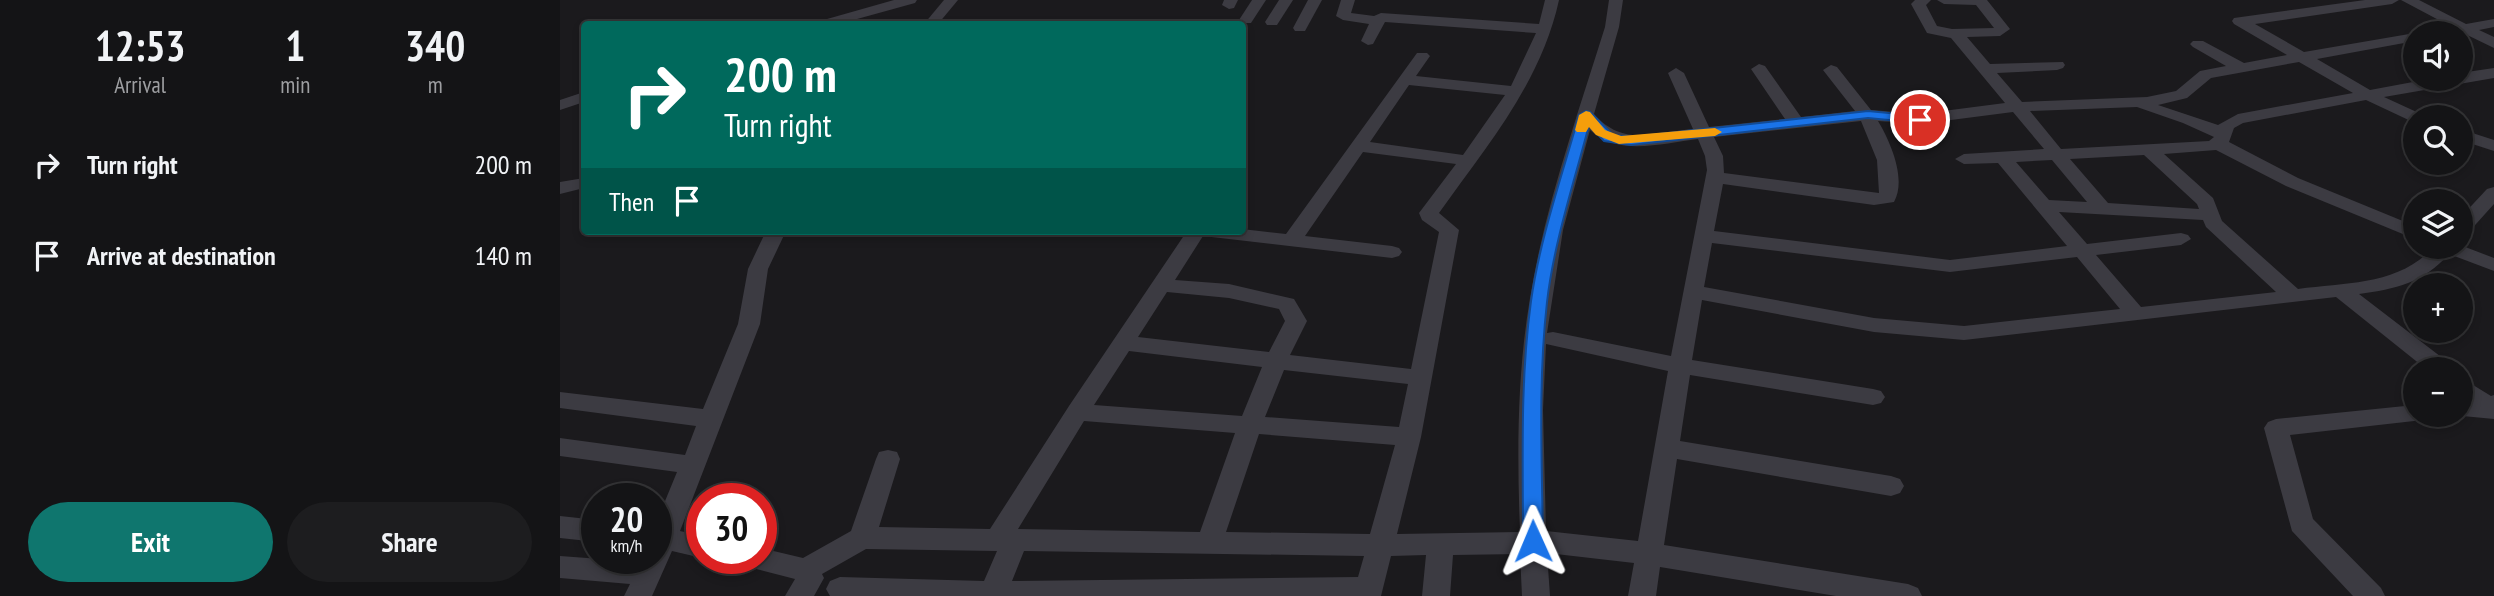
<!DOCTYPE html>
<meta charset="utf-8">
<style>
:root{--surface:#141416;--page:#1d1d1f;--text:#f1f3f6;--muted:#9d9ea1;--line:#333335;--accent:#0f766e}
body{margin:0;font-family:"PT Sans Narrow",sans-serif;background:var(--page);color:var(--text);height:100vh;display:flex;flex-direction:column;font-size:26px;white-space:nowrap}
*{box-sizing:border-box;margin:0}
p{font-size:23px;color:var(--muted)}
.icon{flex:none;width:38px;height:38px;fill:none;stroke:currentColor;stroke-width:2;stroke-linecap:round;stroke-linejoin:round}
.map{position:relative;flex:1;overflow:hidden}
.panel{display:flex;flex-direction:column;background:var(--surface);width:560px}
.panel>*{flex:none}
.guide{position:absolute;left:21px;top:21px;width:665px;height:214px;border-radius:7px;box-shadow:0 4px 10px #0003,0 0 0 2px var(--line);background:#00695c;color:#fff;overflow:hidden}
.fabs{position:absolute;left:1843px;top:21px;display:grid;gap:14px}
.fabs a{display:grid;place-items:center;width:70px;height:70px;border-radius:50%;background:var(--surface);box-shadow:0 4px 10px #0003,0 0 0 2px var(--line);font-size:35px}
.speed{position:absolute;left:21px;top:483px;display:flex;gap:14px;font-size:35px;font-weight:700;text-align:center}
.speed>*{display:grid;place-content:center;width:91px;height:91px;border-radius:50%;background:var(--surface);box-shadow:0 4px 10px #0003,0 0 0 2px var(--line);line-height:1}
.speed small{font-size:18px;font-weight:400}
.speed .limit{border:10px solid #d22;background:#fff;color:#111}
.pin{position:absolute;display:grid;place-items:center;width:60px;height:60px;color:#fff;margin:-30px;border:4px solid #fff;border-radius:50%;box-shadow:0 2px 7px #0007}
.me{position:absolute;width:77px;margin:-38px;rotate:359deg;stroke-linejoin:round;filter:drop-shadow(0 0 5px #0008)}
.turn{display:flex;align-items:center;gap:24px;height:147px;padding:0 28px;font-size:32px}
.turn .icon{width:91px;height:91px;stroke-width:2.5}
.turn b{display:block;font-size:49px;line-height:60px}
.then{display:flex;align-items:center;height:66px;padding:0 28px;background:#0003;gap:14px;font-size:26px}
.eta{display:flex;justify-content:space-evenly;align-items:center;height:119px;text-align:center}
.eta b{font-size:42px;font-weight:800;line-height:49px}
.primary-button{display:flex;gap:14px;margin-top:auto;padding:14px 28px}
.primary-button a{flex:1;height:80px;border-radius:42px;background:var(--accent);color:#fff;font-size:28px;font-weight:800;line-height:80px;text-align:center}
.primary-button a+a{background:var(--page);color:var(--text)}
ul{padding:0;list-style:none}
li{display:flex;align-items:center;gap:21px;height:91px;padding:0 28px}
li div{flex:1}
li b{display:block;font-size:26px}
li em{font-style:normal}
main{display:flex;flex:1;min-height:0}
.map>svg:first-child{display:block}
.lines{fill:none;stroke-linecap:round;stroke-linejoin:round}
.minor{fill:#3c3b42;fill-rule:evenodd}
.route{fill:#1a73e8;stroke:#114b97;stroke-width:2}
.slow{fill:#f59e0b}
</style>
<main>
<section class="panel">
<div class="eta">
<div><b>12:53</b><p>Arrival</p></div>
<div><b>1</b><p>min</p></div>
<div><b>340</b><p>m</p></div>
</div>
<ul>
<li><svg class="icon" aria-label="right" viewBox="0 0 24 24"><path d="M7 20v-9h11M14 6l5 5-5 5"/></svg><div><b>Turn right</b></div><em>200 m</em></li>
<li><svg class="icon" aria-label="arrive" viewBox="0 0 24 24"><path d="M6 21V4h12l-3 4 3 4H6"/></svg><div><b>Arrive at destination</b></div><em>140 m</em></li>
</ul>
<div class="primary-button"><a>Exit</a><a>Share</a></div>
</section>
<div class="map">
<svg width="1934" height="596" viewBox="0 0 1934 596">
<rect width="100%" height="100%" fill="#1b1a1d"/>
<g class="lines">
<g class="minor">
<path d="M334 0H357L355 3 279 24H258L260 21Z"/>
<path d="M384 0H398L378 24H364Z"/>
<path d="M664 0H678L674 8 669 9 662 5Z"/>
<path d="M692 0H706L691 23H681L679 20Z"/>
<path d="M719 0H733L717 25H707L705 22Z"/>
<path d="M748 0H762L745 31H735L733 28Z"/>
<path d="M781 0H795L791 13 814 16 821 13 979 24 985 0H999C981 83 926 147 879 213L899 230 861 437 837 534 960 532C957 454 957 375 970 298 985 206 1017 117 1045 27L1049 0H1063L1059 27 1034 114C1063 147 1094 133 1133 129L1108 73 1116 68 1124 73 1149 127 1225 119 1191 69 1199 64 1205 66 1241 117 1295 111 1263 70 1271 65 1277 67 1311 110 1360 114 1445 103 1391 38 1367 33 1351 4 1355 0H1371L1366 5 1377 26 1392 29 1434 28 1416 5 1384 4 1377 0H1427L1450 29 1440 36 1407 37 1430 64 1503 62 1505 65 1503 68 1497 70 1437 73 1462 102 1587 97 1616 91 1640 71 1666 66 1633 47 1630 44 1633 41H1643L1684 63 1727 55 1674 24 1672 21 1674 18 1805 0H1839L1832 4 1695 24 1744 52 1855 33H1858H1855V41L1757 59 1810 90 1869 79H1900V73L1934 68V78L1824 97 1861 114 1863 117H1855V123L1806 100 1683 123 1674 128 1669 142 1738 178 1855 226V239L1726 186 1656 150 1604 154 1653 198 1662 221 1738 289C1788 282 1837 286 1874 247L1900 245 1934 258V271L1889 254C1863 283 1836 289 1799 294L1889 363 1892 369H1866L1776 297 1404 340 1314 332 1142 300 1132 360 1313 389 1321 391 1325 397 1321 403 1313 405 1130 375 1120 441 1331 476 1340 479 1344 486 1340 493 1331 496 1117 459 1104 545 1348 584 1358 588 1362 596H1276L1100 567 1096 596H1068L1074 563 987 553 990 596H962L960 554 893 555 890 596H862L866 555 831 556 821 596H270L266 589 270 581 280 577 424 581 437 551 306 549 262 574 264 578 254 596H225L235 579 185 566 182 558H201V548L243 558 291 531 316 459 319 452 328 450 337 452 340 459 319 527 430 529 509 406 627 231 682 229 726 234 857 53H867L870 56 856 76 951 86 976 33 825 22 813 44 808 45 801 41 809 24 783 20 776 16ZM1739 62 1793 93 1678 114 1658 125 1598 105 1627 98 1651 78ZM849 85 945 95 903 155 810 142ZM1577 107 1623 123 1654 137 1649 141 1501 149 1470 111ZM1453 112 1484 149 1404 154 1395 159 1404 164 1438 163 1507 246 1390 260 1154 231 1163 184 1314 205 1334 202C1347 179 1330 141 1318 121L1360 124ZM1301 121 1317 160 1319 193 1164 173 1163 156 1154 137ZM1030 130C1058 157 1103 143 1138 139L1145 156 1147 170 1111 356 993 332 987 333 1003 230ZM803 152 896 164 859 213 862 220 879 232 851 369 730 355 747 321 734 299 669 284 615 280 643 236 832 258 839 256 842 252 839 248 832 246 745 236ZM1584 155 1637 204 1639 209 1548 203 1510 159ZM1492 160 1527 202 1489 200 1456 162ZM1499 212 1643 220 1646 227 1716 292 1581 307 1536 255 1621 245 1631 239 1628 235 1621 233 1527 244ZM1152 243 1390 272 1517 257 1560 309 1404 326 1314 318 1144 287ZM607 292 669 298 719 309 725 321 709 352 578 337ZM986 344 1108 371 1078 541 986 531 983 410ZM569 351 702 367 682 416 534 405ZM724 370 848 384 839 427 705 417ZM524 421 675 433 640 532 458 529ZM699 434 835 445 810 534 666 532ZM464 551 804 556 798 577 452 581Z"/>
<path d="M1841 0H1859L1906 24 1934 19V27L1919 30 1934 37V48L1903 33H1871L1873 30 1890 26Z"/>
<path d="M24 92V102L0 110V100Z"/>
<path d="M1900 129 1934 140V151L1900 140Z"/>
<path d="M24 178V188L0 194V182Z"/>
<path d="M1934 187V204L1907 234 1900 236V218L1927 189Z"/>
<path d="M206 231H226L208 269 200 324 120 531 142 536V558L112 551 92 596H64L70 584 0 578V556L81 562 83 558H96V523L117 472 0 456V438L125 455 136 426 0 408V392L143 409 178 324 188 269Z"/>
<path d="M1900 377 1931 396 1934 395V419L1892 415H1900V400H1904L1900 397Z"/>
<path d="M1855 405V415H1866L1863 420 1730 435 1753 519 1821 588 1825 596H1793L1732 531 1704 428 1708 422 1716 419Z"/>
<path d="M0 516 37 520V542L0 538Z"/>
</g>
</g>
<path class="route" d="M1026 111 1030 112 1053 135 1071 137 1308 111 1360 116 1367 120 1360 123 1308 118 1071 145 1044 141 1029 125C1014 183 994 242 987 302 978 381 982 461 983 541L980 547 973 550 966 547 963 541C963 461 960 381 971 301 980 238 1002 176 1019 115Z"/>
<path class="slow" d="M1026 111 1030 112 1045 130 1061 136 1155 128 1162 132 1155 136 1059 144 1036 135 1029 127 1026 132H1017L1015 130 1019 115Z"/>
</svg>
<div class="fabs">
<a><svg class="icon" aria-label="sound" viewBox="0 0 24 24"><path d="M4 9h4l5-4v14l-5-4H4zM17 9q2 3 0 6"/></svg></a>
<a><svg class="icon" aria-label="search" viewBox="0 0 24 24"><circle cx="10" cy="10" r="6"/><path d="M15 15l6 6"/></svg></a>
<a><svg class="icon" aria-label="layers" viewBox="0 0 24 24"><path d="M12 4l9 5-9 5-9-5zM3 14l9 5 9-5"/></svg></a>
<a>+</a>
<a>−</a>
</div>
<div class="speed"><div>20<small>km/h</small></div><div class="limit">30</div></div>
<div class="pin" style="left:1360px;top:120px;background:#d93025"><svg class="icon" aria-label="arrive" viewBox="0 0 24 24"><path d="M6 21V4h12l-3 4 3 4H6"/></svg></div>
<svg class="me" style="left:973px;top:541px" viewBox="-20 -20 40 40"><path d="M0-17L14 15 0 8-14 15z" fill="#1a73e8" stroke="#fff" stroke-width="4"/></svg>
<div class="guide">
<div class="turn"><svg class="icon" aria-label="right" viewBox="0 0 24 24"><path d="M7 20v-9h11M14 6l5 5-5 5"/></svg><div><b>200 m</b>Turn right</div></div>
<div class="then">Then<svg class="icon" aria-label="arrive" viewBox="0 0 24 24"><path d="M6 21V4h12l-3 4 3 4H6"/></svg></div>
</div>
</div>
</main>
